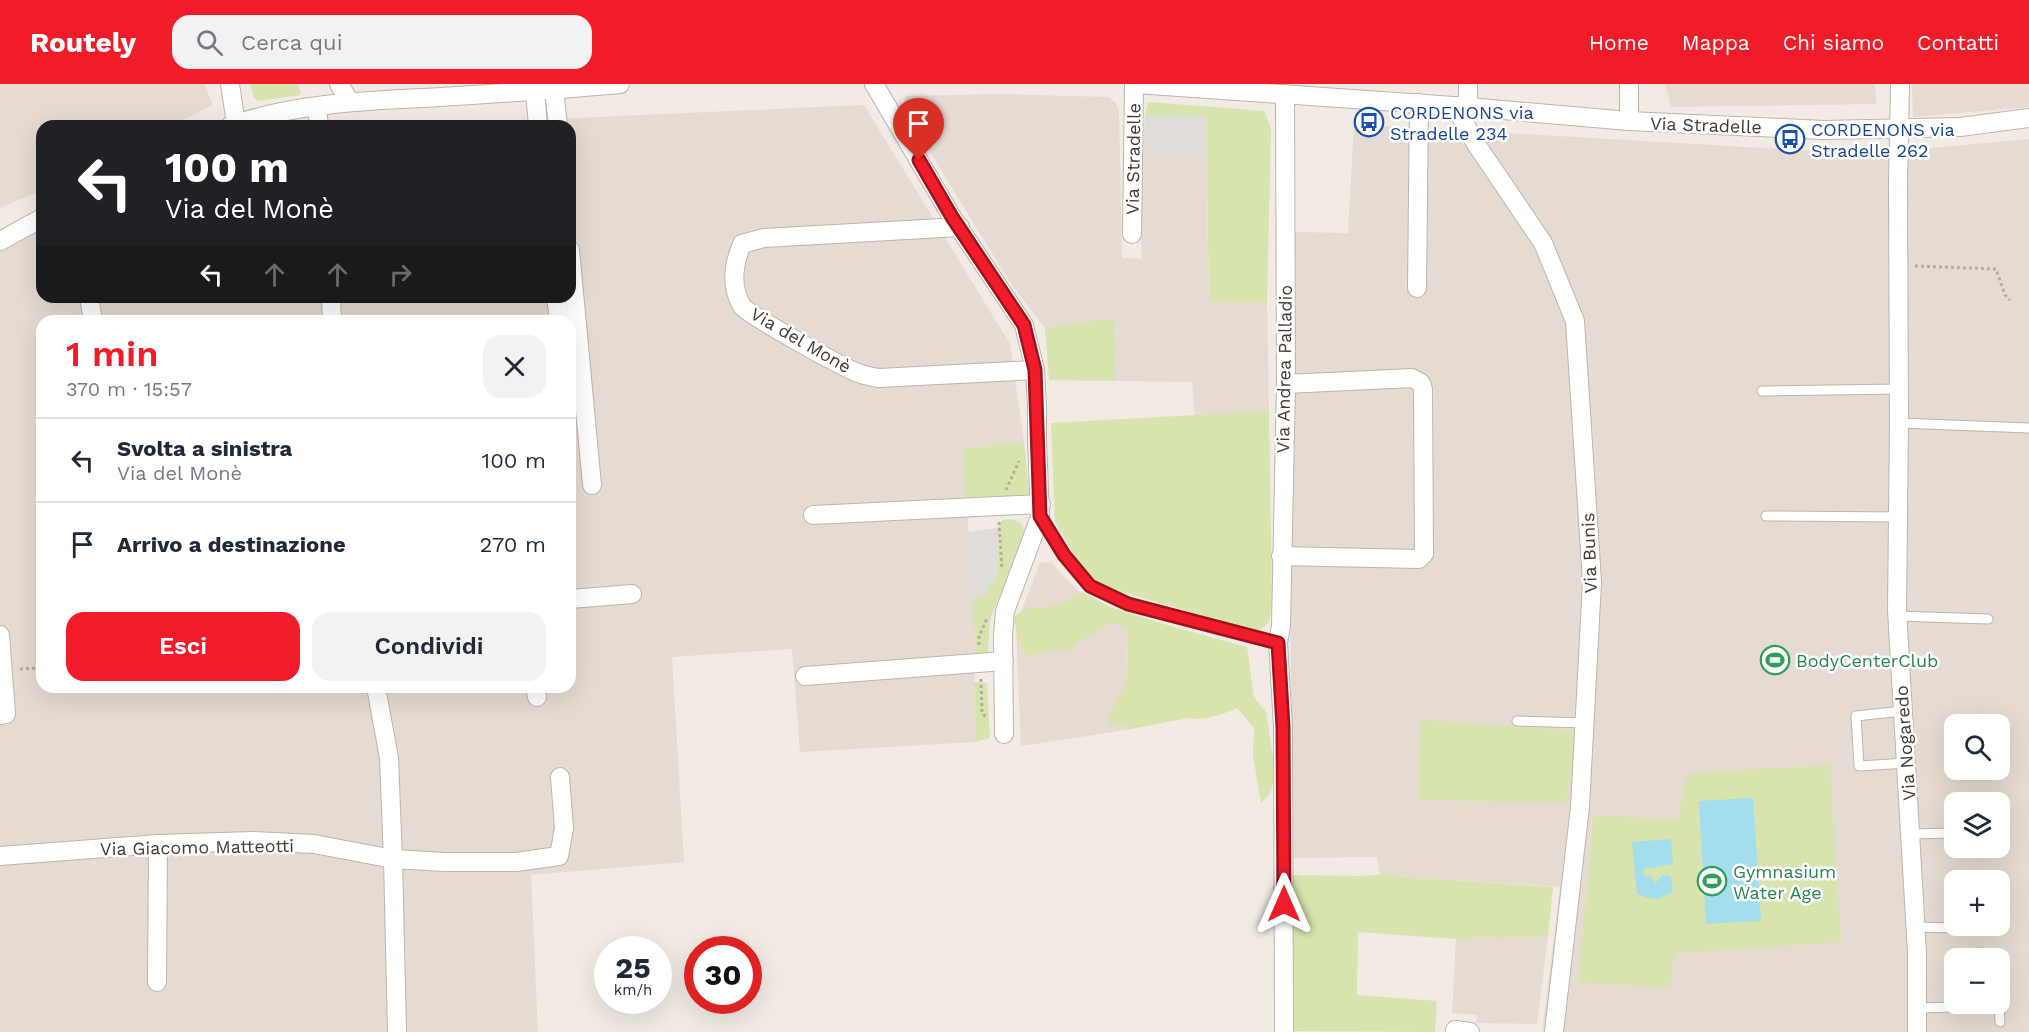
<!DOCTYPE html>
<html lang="it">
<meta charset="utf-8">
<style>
:root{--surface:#fff;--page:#f2f2f3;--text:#1f2937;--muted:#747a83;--line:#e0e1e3;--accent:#f11c29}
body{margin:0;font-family:"Work Sans",sans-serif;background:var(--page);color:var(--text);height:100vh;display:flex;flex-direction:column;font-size:22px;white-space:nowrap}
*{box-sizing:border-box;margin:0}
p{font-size:20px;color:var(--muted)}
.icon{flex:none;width:33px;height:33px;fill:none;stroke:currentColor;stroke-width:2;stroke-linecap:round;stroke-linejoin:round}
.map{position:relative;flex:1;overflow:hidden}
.drawer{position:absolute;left:36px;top:231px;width:540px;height:378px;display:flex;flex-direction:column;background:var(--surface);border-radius:18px;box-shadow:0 6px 24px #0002}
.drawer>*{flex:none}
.banner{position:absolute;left:36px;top:36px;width:540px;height:183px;border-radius:18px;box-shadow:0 6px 24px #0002;background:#202124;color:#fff;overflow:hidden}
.tools{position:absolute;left:1944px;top:630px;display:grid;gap:12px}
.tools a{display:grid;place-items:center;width:66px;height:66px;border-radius:12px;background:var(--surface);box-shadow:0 6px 24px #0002;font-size:30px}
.speed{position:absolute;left:594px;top:852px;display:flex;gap:12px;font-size:30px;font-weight:700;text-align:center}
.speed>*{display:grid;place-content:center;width:78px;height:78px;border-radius:50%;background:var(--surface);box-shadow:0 6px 24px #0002;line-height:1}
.speed small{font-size:15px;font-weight:400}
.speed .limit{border:9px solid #d22;background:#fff;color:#111}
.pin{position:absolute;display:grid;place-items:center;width:51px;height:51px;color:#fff;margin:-62px -26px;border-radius:50% 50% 50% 0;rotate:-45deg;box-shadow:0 0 6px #0007}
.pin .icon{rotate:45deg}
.me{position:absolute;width:66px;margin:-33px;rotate:0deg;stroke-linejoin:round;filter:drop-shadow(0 0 4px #0008)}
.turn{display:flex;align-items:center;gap:21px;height:126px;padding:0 30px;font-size:27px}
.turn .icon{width:78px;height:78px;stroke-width:2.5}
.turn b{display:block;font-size:42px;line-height:51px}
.lanes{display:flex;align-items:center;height:57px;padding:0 30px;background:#0003;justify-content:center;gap:30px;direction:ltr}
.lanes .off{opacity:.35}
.round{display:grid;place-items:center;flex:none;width:63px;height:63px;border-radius:18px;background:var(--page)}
.overview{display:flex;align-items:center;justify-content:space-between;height:102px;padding:0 30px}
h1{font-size:36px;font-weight:600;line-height:45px;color:var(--accent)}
.button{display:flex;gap:12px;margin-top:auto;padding:12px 30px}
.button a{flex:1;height:69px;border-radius:18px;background:var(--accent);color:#fff;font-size:24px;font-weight:600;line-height:69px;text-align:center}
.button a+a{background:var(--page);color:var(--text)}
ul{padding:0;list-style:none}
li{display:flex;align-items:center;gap:18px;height:84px;padding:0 30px;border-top:2px solid var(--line)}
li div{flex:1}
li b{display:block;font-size:22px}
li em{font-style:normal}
header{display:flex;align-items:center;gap:36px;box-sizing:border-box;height:84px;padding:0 30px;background:var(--accent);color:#fff}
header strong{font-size:28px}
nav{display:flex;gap:33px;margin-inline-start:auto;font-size:21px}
.search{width:420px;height:54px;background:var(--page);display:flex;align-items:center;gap:15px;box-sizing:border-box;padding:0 21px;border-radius:18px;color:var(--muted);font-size:22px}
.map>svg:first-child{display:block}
.residential{fill:#e5dbd2;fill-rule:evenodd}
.green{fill:#d7e4ae}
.parking{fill:#dfdcd9}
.water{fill:#a2deec}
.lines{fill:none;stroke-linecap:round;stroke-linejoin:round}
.service-casing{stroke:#bfb3aa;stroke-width:11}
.minor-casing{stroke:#bfb3aa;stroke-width:20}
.path{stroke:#bda999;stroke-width:3;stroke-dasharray:3 3;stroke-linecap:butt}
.service{stroke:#fff;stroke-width:9}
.minor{stroke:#fff;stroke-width:18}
.route-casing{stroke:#9d121b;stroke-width:15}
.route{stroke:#f11c29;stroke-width:10}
.labels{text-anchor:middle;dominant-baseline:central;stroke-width:5;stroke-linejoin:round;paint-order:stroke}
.transit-label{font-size:18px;fill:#164399;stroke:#fff;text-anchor:start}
.street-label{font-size:18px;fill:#433a34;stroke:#fff}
.leisure-label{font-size:18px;fill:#27864d;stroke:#fff;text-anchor:start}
</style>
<header>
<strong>Routely</strong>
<div class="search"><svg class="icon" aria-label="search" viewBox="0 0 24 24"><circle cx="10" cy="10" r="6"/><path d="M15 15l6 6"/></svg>Cerca qui</div>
<nav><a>Home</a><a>Mappa</a><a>Chi siamo</a><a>Contatti</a></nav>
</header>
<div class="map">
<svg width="2029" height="948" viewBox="0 0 2029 948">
<rect width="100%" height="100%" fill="#f1ebe4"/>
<g class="residential">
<path d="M0 0H204L213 21 171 42H42V106L0 124Z"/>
<path d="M1665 0H1875L1876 20 1671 23Z"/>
<path d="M1912 0H2029V23L1913 33Z"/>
<path d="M1001 10 1108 13 1116 19 1119 27 1122 174 1142 175 1138 72 1206 70 1209 218 1267 219 1269 327 1195 332 1192 298 1116 297 1114 235 1045 244 1009 197 902 22 907 12Z"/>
<path d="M864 21 1010 260 1024 358 963 365 977 566 974 598 975 658 800 668 792 565 672 573 684 778 531 791 538 948H0V161L42 141V213H570V42H399ZM42 237H570V603H42Z"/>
<path d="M1354 40 1866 70 2029 55V948H1542L1560 803 1380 791 1377 773 1291 774 1290 148 1348 149ZM1954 640H2000V686H1954ZM1954 718H2000V764H1954ZM1954 796H2000V842H1954ZM1954 874H2000V920H1954Z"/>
<path d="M1051 478 1063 492 1086 513 1127 531 1126 646 1021 662 1016 541 1040 479Z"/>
<path d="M1548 853 1537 940 1476 939 1477 931 1452 929 1456 855Z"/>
</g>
<g class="green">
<path d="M250 0H297L301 8 300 11 258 17 254 14Z"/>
<path d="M1148 18 1264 27 1271 45 1267 219 1209 218 1206 32H1145Z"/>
<path d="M1114 234 1116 297 1049 296 1045 244Z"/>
<path d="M1269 327 1272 521 1269 538 1258 548 1103 502 1082 485 1055 437 1051 339Z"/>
<path d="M1024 358 1029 408 1026 414 966 420 963 365Z"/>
<path d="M1012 435 1021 439 1025 448 990 536 988 571 976 575 973 513 987 511V499L998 498 997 444 1003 436Z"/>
<path d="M1081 508C1093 512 1102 520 1113 524 1158 539 1202 551 1247 563L1254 613 1266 628 1275 688 1272 704 1269 711 1261 719 1253 672 1254 644 1237 624C1223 630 1204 638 1188 634L1126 646 1125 640 1110 643C1107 624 1124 612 1126 594 1128 578 1127 561 1127 546L1120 540H1110L1075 560 1072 567 1049 566 1029 572 1023 569 1013 533 1028 524H1045L1065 519Z"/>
<path d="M974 598 987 599 990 654 975 658Z"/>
<path d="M1421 636 1577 647 1566 719 1418 716Z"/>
<path d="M1830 681 1841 858 1675 869 1670 904 1578 898 1594 731 1678 736 1688 689Z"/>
<path d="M1290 791 1360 792 1380 791 1553 803 1548 853 1456 855 1358 848 1357 911 1437 917 1435 948 1290 947Z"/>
</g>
<g class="parking">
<path d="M1145 32H1206V70L1142 72Z"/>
<path d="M997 444 998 498 987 500V511L973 513 968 448Z"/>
</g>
<g class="water">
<path d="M1753 714 1761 837 1706 840 1699 717Z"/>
<path d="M1671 755 1673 780 1643 785 1645 792H1650L1655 800 1662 791 1671 792 1673 807C1657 818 1654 816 1637 810L1632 758Z"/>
</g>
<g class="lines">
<g class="service-casing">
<g id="service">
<path d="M1762 307 1899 305"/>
<path d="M1899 339 2029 344"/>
<path d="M1766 432 1898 433"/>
<path d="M1040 433 1064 471 1090 502 1128 520 1278 559"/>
<path d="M1897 532 1988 535"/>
<path d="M1903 627 1856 632 1859 682 1907 679"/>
<path d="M1517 637 1584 639"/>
<path d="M1911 750 1954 749"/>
<path d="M1915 843 1956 844 1979 842"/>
<path d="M1917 924 1999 922 2000 938"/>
</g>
</g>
<g class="minor-casing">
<g id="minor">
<path d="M230 0 236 40"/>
<path d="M339 0 350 18"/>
<path d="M874 0 952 133 1024 241 1035 286 1037 321V355L1040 433 1005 527 1003 552 1004 650"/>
<path d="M1136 0 1468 23 1629 37 1824 46 1960 43 2029 34"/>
<path d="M1900 0 1898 101 1899 339 1897 526 1917 869V948"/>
<path d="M554 6 558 42"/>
<path d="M535 7 538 42"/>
<path d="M1455 22 1476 60 1543 159 1575 237 1592 498 1580 723 1554 948"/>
<path d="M317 23 319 42"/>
<path d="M1468 23V0"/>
<path d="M1629 37V0"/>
<path d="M230 42C292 20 360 17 424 14 490 10 555 6 620 0"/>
<path d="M960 143 764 154 742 160C734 179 730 202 742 222 748 231 847 286 861 290 867 292 874 293 879 294L1035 286"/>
<path d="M1132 150 1134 0"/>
<path d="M0 157 42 134"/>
<path d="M570 166 592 401"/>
<path d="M1417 204 1419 19"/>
<path d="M89 213 93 237"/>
<path d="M331 213 332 237"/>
<path d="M556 213 559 237"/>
<path d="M813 431 1041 420"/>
<path d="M1281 472 1419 475 1424 470 1423 305 1421 299 1412 294 1286 300"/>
<path d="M570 515 632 510"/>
<path d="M0 551 6 630 0 631"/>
<path d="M805 592 1004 577"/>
<path d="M376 603 389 674 393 775 397 948"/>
<path d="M535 603 537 613"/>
<path d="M0 772 158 760 253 757 314 760 393 775 445 778H516L559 772 564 744 560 693"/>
<path d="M157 898 158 760"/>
<path d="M1455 946 1470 948"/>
<path d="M1284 948 1283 643 1278 559 1281 542 1286 300 1285 10"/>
</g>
</g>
<g class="path">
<path d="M1915 182 1996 185 2005 211 2010 216"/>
<path d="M1006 406 1019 377"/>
<path d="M999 438 1002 485"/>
<path d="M979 561V553L987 534"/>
<path d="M20 585 42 584"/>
<path d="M981 595 982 629 987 634"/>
</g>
<use href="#service" class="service"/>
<use href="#minor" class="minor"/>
</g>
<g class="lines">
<g class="route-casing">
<path id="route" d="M919 76 952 133 1024 241 1035 286 1040 432 1064 471 1090 502 1128 520 1278 559 1283 643 1284 820"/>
</g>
<use href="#route" class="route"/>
</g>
<defs>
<g id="bus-ring" transform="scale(1.5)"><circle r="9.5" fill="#fff" stroke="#1a4fb4" stroke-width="1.5"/><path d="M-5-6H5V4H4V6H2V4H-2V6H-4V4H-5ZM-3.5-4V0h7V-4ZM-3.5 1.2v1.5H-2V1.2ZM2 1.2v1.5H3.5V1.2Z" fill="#1a4fb4"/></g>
<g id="stadium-ring" transform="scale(1.5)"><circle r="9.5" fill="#fff" stroke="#2e9e5b" stroke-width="1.5"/><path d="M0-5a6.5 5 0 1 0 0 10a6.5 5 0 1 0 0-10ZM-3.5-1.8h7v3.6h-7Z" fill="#2e9e5b"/></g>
</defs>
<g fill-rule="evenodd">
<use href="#bus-ring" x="1369" y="38"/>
<use href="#bus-ring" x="1790" y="55"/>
<use href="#stadium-ring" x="1775" y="576"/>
<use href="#stadium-ring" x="1712" y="797"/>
</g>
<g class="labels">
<g class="transit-label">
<text x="1390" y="28">CORDENONS via<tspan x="1390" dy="21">Stradelle 234</tspan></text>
<text x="1811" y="45">CORDENONS via<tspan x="1811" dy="21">Stradelle 262</tspan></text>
</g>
<g class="street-label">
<text transform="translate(1706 41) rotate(2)">Via Stradelle</text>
<text transform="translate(1133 75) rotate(-89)">Via Stradelle</text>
<text transform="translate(801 256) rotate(30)">Via del Monè</text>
<text transform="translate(1284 285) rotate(-89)">Via Andrea Palladio</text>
<text transform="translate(1589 469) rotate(-92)">Via Bunis</text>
<text transform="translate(1905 659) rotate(-94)">Via Nogaredo</text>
<text transform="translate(197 763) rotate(-1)">Via Giacomo Matteotti</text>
</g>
<g class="leisure-label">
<text x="1796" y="576">BodyCenterClub</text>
<text x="1733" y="787">Gymnasium<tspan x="1733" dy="21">Water Age</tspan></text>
</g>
</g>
</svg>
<div class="tools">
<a><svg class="icon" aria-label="search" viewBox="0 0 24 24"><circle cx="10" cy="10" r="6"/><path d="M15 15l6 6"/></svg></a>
<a><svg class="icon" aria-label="layers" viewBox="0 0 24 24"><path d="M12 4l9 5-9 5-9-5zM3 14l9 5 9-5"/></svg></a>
<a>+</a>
<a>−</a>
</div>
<div class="speed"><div>25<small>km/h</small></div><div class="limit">30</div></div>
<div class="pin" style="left:919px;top:76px;background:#d93025"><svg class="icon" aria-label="arrive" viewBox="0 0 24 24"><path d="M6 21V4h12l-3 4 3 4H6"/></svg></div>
<svg class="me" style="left:1284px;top:820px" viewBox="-20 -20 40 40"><path d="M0-17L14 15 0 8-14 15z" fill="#f11c29" stroke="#fff" stroke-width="4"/></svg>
<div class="banner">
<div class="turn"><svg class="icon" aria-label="left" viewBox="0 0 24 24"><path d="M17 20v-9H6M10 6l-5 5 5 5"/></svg><div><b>100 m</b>Via del Monè</div></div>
<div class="lanes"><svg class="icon" aria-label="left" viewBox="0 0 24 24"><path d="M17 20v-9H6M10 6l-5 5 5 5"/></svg><svg class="icon off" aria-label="ahead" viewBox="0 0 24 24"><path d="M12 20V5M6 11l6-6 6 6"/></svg><svg class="icon off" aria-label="ahead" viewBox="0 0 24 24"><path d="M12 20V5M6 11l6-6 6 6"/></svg><svg class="icon off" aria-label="right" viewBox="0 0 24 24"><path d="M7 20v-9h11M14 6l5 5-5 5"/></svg></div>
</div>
<section class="drawer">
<div class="overview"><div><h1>1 min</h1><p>370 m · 15:57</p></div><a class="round"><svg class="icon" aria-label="close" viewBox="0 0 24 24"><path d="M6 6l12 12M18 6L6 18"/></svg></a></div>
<ul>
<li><svg class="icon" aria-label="left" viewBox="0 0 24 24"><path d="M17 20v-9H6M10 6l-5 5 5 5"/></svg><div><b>Svolta a sinistra</b><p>Via del Monè</p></div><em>100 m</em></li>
<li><svg class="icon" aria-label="arrive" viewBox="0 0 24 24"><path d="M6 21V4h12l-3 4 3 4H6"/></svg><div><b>Arrivo a destinazione</b></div><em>270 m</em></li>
</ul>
<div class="button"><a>Esci</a><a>Condividi</a></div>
</section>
</div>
